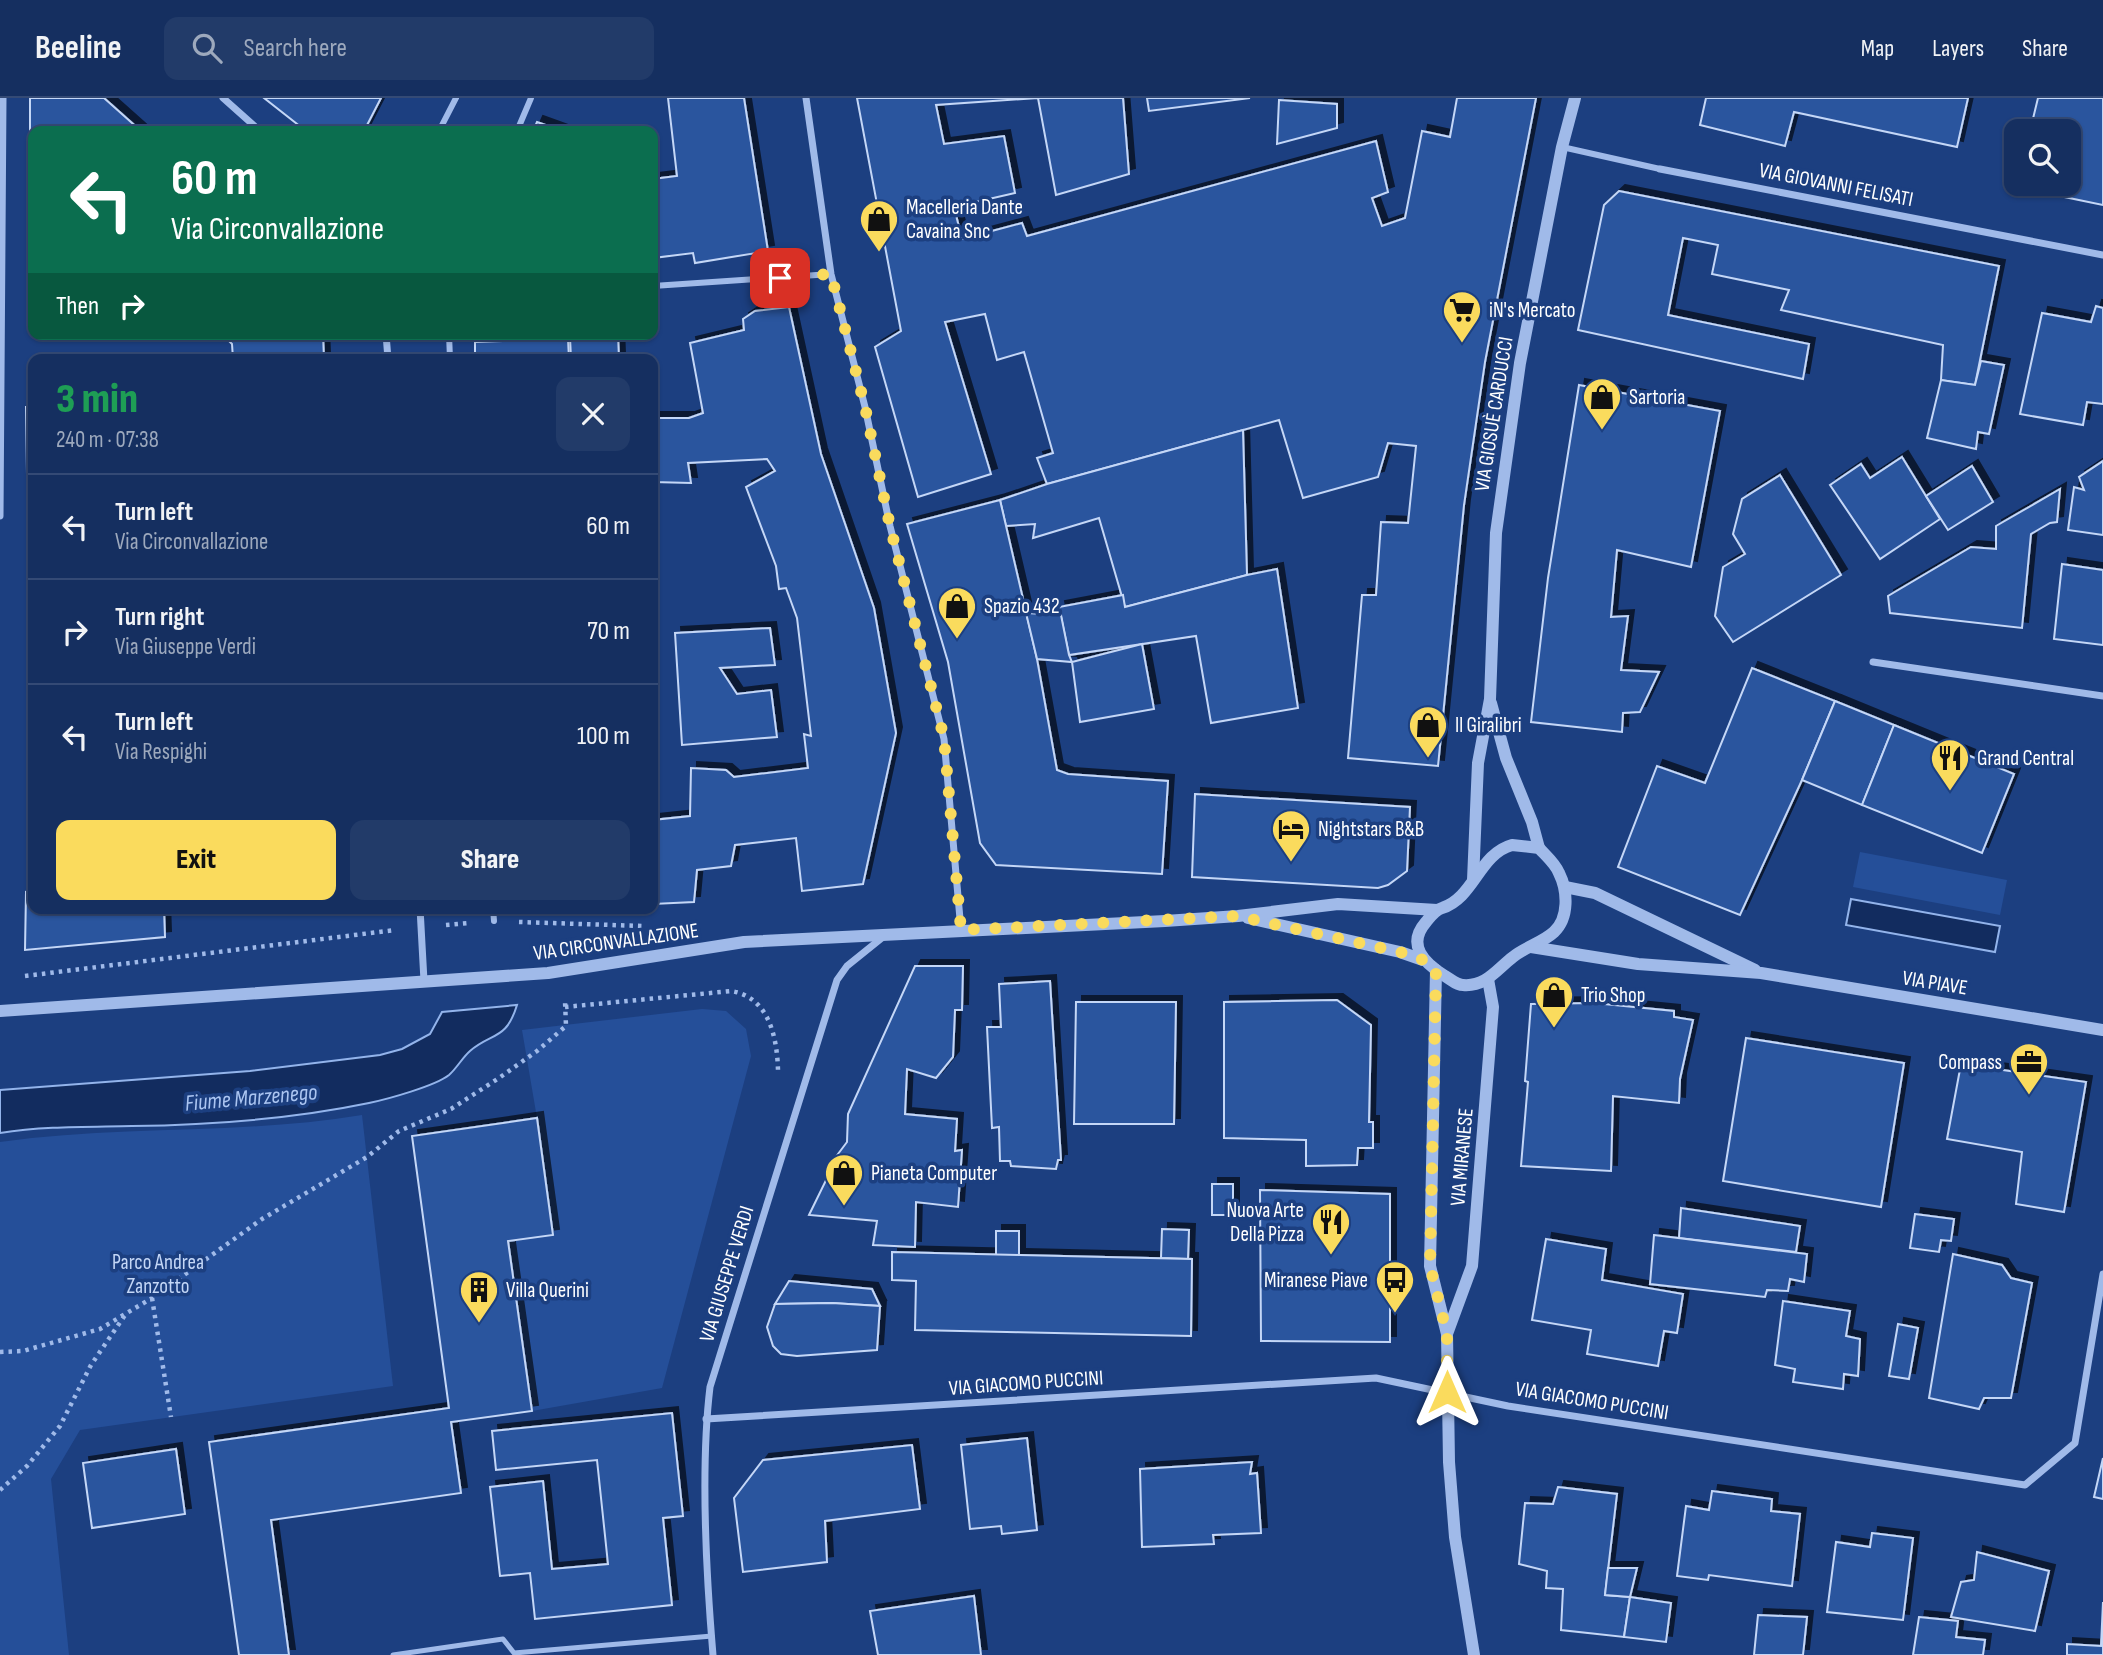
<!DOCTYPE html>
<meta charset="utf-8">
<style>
:root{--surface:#152f60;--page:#223b69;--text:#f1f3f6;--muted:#9da9bd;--line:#344a75;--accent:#fadb5d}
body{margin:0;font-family:"Sofia Sans Condensed",sans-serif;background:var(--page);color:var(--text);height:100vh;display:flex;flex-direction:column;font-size:26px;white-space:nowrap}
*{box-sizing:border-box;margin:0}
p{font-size:23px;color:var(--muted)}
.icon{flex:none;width:38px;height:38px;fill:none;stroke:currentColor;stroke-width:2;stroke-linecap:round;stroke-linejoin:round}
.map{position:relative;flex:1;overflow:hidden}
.details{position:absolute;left:28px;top:256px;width:630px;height:560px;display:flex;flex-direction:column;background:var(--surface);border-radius:14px;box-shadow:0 2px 5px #0004,0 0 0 2px var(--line)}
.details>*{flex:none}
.top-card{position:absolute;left:28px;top:28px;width:630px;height:214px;border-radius:14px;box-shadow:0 2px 5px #0004,0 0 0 2px var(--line);background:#0b6e4f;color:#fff;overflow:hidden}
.controls{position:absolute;left:2004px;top:21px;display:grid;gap:14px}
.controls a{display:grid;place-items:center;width:77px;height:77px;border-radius:14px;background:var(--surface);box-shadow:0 2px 5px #0004,0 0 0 2px var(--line);font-size:35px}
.pin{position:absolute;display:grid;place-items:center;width:60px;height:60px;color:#fff;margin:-30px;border-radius:14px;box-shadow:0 4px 10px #0006}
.me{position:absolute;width:77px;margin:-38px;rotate:0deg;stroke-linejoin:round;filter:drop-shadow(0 0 5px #0008)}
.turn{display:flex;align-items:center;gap:24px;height:147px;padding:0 28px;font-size:32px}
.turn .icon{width:91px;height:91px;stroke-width:2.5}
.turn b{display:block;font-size:49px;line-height:60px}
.then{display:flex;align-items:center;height:66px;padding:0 28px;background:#0003;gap:14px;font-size:26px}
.round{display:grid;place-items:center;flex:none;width:74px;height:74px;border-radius:14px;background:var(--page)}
.head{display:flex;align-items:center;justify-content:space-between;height:119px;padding:0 28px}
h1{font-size:42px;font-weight:800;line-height:52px;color:#1e9e55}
.cta{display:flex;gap:14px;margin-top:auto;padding:14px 28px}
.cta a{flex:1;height:80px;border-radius:14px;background:var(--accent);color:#111;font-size:28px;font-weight:800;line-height:80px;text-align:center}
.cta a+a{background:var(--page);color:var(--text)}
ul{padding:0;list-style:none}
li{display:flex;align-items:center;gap:21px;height:105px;padding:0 28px;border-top:2px solid var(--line)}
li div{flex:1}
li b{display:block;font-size:26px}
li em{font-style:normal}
header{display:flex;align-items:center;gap:42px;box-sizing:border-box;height:98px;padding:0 35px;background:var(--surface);border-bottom:2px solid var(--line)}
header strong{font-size:33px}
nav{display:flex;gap:38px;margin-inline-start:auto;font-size:24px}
.search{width:490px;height:63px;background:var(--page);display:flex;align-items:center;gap:18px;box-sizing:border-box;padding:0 24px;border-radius:14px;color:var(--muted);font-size:26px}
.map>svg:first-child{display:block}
.green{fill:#254f99}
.water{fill:#122c5f;stroke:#93b4eb;stroke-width:2}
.building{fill:#2b549e;stroke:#c4d7f7;stroke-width:2;filter:url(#shadow)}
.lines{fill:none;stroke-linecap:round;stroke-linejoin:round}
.path{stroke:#a0bae9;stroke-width:4.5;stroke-dasharray:3.5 5;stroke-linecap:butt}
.service{stroke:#a0bae9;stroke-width:5}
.pedestrian{stroke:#a0bae9;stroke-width:6}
.minor{stroke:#a0bae9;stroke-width:7}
.tertiary{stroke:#a0bae9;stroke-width:12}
.route{stroke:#fadb5d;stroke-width:12;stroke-dasharray:0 21.6}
.labels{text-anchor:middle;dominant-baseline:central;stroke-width:7;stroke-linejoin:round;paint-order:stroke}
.street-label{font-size:21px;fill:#fff;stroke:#1c3f80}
.poi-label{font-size:21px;fill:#fff;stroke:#1c3f80;text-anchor:start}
.park-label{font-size:21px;fill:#c4d7f7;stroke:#1c3f80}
.water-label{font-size:23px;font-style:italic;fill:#abc5f1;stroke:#1c3f80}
</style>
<header>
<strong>Beeline</strong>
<div class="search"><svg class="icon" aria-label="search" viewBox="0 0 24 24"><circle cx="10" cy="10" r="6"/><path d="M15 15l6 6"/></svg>Search here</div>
<nav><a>Map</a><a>Layers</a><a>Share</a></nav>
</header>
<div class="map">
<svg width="2103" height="1557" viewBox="0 0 2103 1557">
<defs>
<filter id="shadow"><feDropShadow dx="6" dy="-6" stdDeviation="0" flood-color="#0009"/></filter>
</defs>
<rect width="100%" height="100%" fill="#1c3f80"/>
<g class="green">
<path d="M1860 754 2007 782 2000 817 1853 789Z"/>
<path d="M702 911 726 913 746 931 751 958 662 1290 532 1313 508 1143 553 1136 537 1020 522 932Z"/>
<path d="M362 1017 393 1288 80 1332 51 1381 69 1557H0V1044C120 1027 242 1037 362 1017Z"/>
</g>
<g class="water">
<path d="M1851 801 2000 828 1995 854 1846 827Z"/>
<path d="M517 907C506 943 492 934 470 953 462 960 457 970 449 977 435 988 388 1001 369 1005 292 1021 212 1027 132 1028 88 1029 44 1028 0 1035V992L250 973 380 957 402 951 430 936 442 914Z"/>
</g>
<g class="building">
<path d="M30 0H104L141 33H33V61L30 62Z"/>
<path d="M264 0H381L364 33H306Z"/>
<path d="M668 0H744L768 153 695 165 693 155 653 160V81L677 78Z"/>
<path d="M857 0H1123L1129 76 1056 97 1038 0 936 7 944 46 1004 38 1015 95 954 109 962 141 1022 125 1027 138 1376 43 1388 94 1372 100 1382 128 1405 120 1422 33 1450 39 1457 0H1536L1485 264 1464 407 1438 668 1348 660 1362 497H1376L1381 424 1408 425 1416 348 1388 345 1378 379 1303 400 1279 322 1047 386 1037 360 1053 355 1024 254 997 262 985 216 945 224 991 376 918 399 875 249 901 233Z"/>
<path d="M1147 0H1250L1149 13Z"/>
<path d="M1706 0H1968L1957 49 1794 14 1785 48 1700 27Z"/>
<path d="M2038 0H2103V107L2016 89 2017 86H2068V33H2030Z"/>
<path d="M1279 2 1337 6V30L1277 46Z"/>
<path d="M537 24 562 33H533Z"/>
<path d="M1619 93 1999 168 1975 287 1941 282 1943 247 1781 212 1789 192 1712 176 1718 147 1683 140 1668 217 1809 246 1803 281 1578 232 1604 107Z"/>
<rect x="28" y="103" width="5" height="51"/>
<path d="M2096 208 2103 210V306L2087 304 2083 327 2020 316 2042 215 2091 224Z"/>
<path d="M789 209 821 356 874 510 896 635 863 786 802 793 796 740 735 747 731 768 697 772 694 804 653 806V722L690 718 691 670 726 672 734 679 808 670 804 636 811 638 797 520 786 490 779 491 776 468 746 389 775 373 767 361 688 365 691 385 653 384V320H689L703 315 690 245 744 232 743 221 755 213Z"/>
<path d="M222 236H323L324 261H233L232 246Z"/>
<path d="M618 236 619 261H571L570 239Z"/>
<path d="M568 241 569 261H475V244Z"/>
<path d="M1981 263 2004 267 1989 336 1978 334 1976 351 1927 340 1941 282 1975 287Z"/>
<path d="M1579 287 1720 313 1691 469 1617 452 1611 519 1628 518 1621 572 1659 574 1640 614 1623 615 1622 634 1531 624 1548 480Z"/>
<path d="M26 309H33V442H28Z"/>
<path d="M1243 332 1247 477 1125 509 1099 420 1033 440 1035 426 1006 428 1000 402 1047 386Z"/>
<path d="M1902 359 1940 421 1880 461 1830 387 1861 366 1870 380Z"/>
<path d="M2103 363V437L2068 432 2074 389 2084 392 2079 379Z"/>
<path d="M1972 368 1993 404 1948 432 1926 398Z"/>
<path d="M1780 377 1841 477 1733 544 1715 518 1723 469 1745 456 1733 436 1742 401Z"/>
<path d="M2060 391 2057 424 2050 425 2031 436 2022 530 1890 515 1888 498 1971 449 1996 451V428Z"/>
<path d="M1000 402 1037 561 1057 672 1068 676 1168 683 1162 776 996 767 980 745 948 564 907 426Z"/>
<path d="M2062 466 2103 472V547L2054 541Z"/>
<path d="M1277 471 1298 610 1211 625 1196 538 1069 557 1059 509 1123 497 1125 509 1247 477Z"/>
<path d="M1026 515 1061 517 1069 557 1072 564 1037 561Z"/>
<path d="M770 530 775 567 720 570 737 596 771 592 777 639 682 647 675 535Z"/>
<path d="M1142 546 1154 611 1080 624 1072 564Z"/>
<path d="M1752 570 1835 603 1802 682 1740 817 1618 769 1657 668 1705 685Z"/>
<path d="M1835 603 1894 627 1862 707 1802 682Z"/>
<path d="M1894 627 2014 676 1982 755 1862 707Z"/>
<path d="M1195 696 1410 709 1407 773 1388 787 1378 790 1192 779Z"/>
<path d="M26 794 33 795V810H164L165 839 25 852Z"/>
<path d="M510 810H593L510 816Z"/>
<path d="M915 868H963L962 912H955L953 959 936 980 907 971 905 1016 957 1021 955 1053 962 1052 958 1109 916 1104 915 1149 873 1147 877 1123 809 1117 833 1068H829L847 1044 848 1016Z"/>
<path d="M1050 883 1061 1062H1058L1056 1071 1011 1068 1010 1063H1000L999 1029 992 1030 987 929H1001L999 886Z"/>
<path d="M1337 902 1371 927 1369 1024H1373V1050H1358L1357 1067 1306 1068V1042L1224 1040V904Z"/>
<path d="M1076 904H1176L1174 1026H1074Z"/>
<path d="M1594 905 1674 913V919L1693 922 1680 981 1679 1005 1613 998 1611 1073 1521 1068 1528 984 1525 983 1531 906Z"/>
<path d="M1746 940 1904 965 1881 1109 1723 1083Z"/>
<path d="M1961 966 2086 984 2064 1114 2016 1106 2022 1054 1947 1041Z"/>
<path d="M537 1020 553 1137 508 1143 532 1313 451 1324 461 1395 271 1422 289 1557H239L209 1344 449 1310 412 1038Z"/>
<rect x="1212" y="1086" width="21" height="31"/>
<path d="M1260 1092 1390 1096V1244L1261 1243Z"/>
<path d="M1681 1110 1800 1128 1796 1154 1679 1140Z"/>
<path d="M1915 1116 1954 1121 1951 1143 1941 1142 1939 1154 1910 1150Z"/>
<path d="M1162 1131 1189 1132 1188 1161 1161 1160Z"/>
<rect x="996" y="1133" width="23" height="24"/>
<path d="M1654 1137 1807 1156 1804 1184 1790 1181 1788 1193 1767 1192 1765 1199 1650 1186Z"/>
<path d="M1546 1141 1606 1151 1602 1182 1683 1196 1677 1235 1664 1233 1658 1268 1587 1256 1591 1232 1532 1222Z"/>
<path d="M892 1154 1192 1161 1191 1238 915 1232 916 1183 892 1182Z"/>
<path d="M1953 1156 2002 1167 2011 1180 2032 1185 2011 1300H1984L1979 1311 1929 1300Z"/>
<path d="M789 1183 872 1191 880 1208 832 1205 775 1206Z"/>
<path d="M1783 1203 1850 1213 1846 1238 1860 1241 1858 1278 1844 1276 1843 1291 1793 1284 1795 1271 1775 1267Z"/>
<path d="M832 1205 880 1208 877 1252 797 1258 781 1256 773 1248 767 1229 775 1206Z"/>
<path d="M1898 1226 1918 1230 1909 1281 1889 1278Z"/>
<path d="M672 1315 683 1418 663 1420 672 1507 535 1521 530 1475 500 1478 490 1389 543 1383 552 1471 608 1466 597 1362 496 1372 492 1333Z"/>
<path d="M1027 1340 1037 1432 1002 1436 1001 1428 970 1431 961 1347Z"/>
<path d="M912 1347 920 1411 825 1423 827 1464 743 1474 734 1400 763 1362Z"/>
<path d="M176 1351 185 1416 92 1430 83 1365Z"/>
<path d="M2103 1360V1401L2094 1399Z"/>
<path d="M1252 1364 1250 1376 1257 1375 1261 1435 1213 1437 1214 1446 1142 1449 1140 1371Z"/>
<path d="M1558 1389 1617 1396 1605 1497 1630 1499 1624 1539 1561 1532 1563 1491 1546 1490 1547 1473 1519 1466 1525 1405 1553 1406Z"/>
<path d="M1712 1393 1772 1401 1771 1413 1800 1416 1792 1488 1709 1477 1708 1482 1677 1478 1686 1408 1709 1412Z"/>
<path d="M1872 1435 1913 1440 1903 1522 1827 1514 1836 1444 1870 1449Z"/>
<path d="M1977 1454 2049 1473 2035 1533 1951 1519 1961 1484 1974 1482Z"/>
<path d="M1608 1470H1637L1630 1499 1605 1497Z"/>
<path d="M974 1498 981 1557H878L870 1513Z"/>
<path d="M1630 1499 1671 1505 1666 1544 1624 1539Z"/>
<path d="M2103 1504V1557H2067V1546L2101 1548Z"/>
<path d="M1758 1517 1807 1519 1803 1557H1754Z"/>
<path d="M1919 1519 1958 1523 1956 1539 1985 1542 1983 1557H1913Z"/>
</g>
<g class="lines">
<g class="path">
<path d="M519 824 643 828"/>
<path d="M446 827 469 825"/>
<path d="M25 878 395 832"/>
<path d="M565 909 731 893C769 899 777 939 778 972"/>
<path d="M152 1200 171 1319"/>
<path d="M0 1254 23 1253 100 1231 152 1200 262 1121 367 1059 399 1033 451 1011 499 980 537 953 566 928 565 903"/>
<path d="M0 1392 27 1368 60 1328 91 1267 125 1217"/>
</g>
<path class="service" d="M393 1557 503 1541 514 1555 712 1538"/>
<g class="pedestrian">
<path d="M439 33 456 0"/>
<path d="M517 33 531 0"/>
<path d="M1562 49 1660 71"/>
<path d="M653 188 831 176"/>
<path d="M449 236 450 261"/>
<path d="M493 810 494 823"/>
</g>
<g class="minor">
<path d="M223 0 260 33"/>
<path d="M806 0 831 176 865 309 890 428 944 641 961 832"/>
<path d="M1660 71 2103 157"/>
<path d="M386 236 388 261"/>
<path d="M0 418 3 0"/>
<path d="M1873 564 2103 598"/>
<path d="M420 810 424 883"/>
<path d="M706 1321 1376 1280 1508 1308 2025 1387 2075 1345 2103 1176"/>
<path d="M713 1557C706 1474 700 1372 710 1289L837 882 847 868 883 839"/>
</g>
<g class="tertiary">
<path d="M1491 605 1506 660 1532 724 1539 750"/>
<path d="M1512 747 1539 750C1546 758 1555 765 1559 775 1568 793 1569 820 1554 834 1542 845 1525 849 1513 859 1497 871 1486 889 1463 887 1456 887 1452 882 1445 878 1424 865 1406 847 1426 824 1431 818 1435 812 1442 810 1474 800 1479 756 1512 747Z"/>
<path d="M1473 782 1478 665 1490 601 1496 435 1520 265 1562 49 1575 0"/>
<path d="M1565 789 1595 795 1755 872"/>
<path d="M1248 820 1400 854 1423 862"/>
<path d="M1531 849 1638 866 1761 875 2103 932"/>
<path d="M1436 872 1430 1168 1447 1236 1449 1364 1455 1439 1474 1557"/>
<path d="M0 913 548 875 744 844 1165 823 1238 818 1338 806 1437 812"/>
<path d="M1447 1236 1472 1168 1493 909 1488 881"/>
</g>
</g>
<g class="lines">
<path class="route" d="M780 180 831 176 865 309 890 428 944 640 961 832 1237 818 1400 854 1423 862 1436 872 1430 1168 1447 1236V1294"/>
</g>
<defs>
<g id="shop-pin" transform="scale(2.0125)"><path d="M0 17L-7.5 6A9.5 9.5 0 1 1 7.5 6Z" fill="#fadb5d" stroke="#1c3f80"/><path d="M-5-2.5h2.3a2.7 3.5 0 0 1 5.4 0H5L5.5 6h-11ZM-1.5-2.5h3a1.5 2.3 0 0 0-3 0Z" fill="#111"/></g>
<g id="supermarket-pin" transform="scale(2.0125)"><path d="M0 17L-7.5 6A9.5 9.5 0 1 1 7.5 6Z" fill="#fadb5d" stroke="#1c3f80"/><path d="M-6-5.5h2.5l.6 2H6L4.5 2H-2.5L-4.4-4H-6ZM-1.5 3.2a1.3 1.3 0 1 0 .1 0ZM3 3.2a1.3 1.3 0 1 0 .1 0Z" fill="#111"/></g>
<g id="restaurant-pin" transform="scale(2.0125)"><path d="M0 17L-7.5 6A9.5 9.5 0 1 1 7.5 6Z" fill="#fadb5d" stroke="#1c3f80"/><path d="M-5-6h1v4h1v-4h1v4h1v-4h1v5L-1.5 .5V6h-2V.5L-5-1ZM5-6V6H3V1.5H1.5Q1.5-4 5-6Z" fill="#111"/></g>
<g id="hotel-pin" transform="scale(2.0125)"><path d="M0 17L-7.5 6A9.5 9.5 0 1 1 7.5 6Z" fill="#fadb5d" stroke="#1c3f80"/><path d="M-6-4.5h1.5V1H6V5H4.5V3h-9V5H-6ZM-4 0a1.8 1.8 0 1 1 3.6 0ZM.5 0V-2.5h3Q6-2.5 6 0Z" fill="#111"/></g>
<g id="office-pin" transform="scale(2.0125)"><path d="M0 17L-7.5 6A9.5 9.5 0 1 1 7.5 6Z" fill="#fadb5d" stroke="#1c3f80"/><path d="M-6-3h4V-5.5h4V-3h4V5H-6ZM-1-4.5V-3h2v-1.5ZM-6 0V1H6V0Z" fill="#111"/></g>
<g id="bus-pin" transform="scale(2.0125)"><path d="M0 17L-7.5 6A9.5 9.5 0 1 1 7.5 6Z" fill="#fadb5d" stroke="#1c3f80"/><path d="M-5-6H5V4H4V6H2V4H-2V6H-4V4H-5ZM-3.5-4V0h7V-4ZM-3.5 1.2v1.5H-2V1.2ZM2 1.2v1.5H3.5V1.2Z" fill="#111"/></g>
<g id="building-pin" transform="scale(2.0125)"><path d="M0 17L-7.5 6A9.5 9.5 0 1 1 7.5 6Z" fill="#fadb5d" stroke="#1c3f80"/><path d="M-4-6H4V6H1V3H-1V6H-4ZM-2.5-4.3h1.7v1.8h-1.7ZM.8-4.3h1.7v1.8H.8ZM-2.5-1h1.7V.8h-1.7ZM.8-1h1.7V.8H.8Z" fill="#111"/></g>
</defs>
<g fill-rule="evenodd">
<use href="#shop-pin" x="879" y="121"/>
<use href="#supermarket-pin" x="1462" y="212"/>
<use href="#shop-pin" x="1602" y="299"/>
<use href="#shop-pin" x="957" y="508"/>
<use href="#shop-pin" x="1428" y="627"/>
<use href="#restaurant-pin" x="1950" y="660"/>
<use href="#hotel-pin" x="1291" y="731"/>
<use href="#shop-pin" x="1554" y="897"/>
<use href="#office-pin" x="2029" y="964"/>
<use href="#shop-pin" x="844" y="1075"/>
<use href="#restaurant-pin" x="1331" y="1124"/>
<use href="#bus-pin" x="1395" y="1182"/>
<use href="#building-pin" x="479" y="1192"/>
</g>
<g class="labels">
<g class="street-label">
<text transform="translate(1836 87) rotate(11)">VIA GIOVANNI FELISATI</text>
<text transform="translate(1494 316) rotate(-81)">VIA GIOSUÈ CARDUCCI</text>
<text transform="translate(616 844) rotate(-8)">VIA CIRCONVALLAZIONE</text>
<text transform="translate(1935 885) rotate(9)">VIA PIAVE</text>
<text transform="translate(1462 1059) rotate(-85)">VIA MIRANESE</text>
<text transform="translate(727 1176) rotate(-73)">VIA GIUSEPPE VERDI</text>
<text transform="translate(1026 1285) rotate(-4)">VIA GIACOMO PUCCINI</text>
<text transform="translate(1592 1303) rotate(9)">VIA GIACOMO PUCCINI</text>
</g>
<g class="poi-label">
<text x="906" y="109">Macelleria Dante<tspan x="906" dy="24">Cavaina Snc</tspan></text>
<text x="1489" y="212">iN's Mercato</text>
<text x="1629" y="299">Sartoria</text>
<text x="984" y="508">Spazio 432</text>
<text x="1455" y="627">Il Giralibri</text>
<text x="1977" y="660">Grand Central</text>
<text x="1318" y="731">Nightstars B&amp;B</text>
<text x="1581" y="897">Trio Shop</text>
<text x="2002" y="964" text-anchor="end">Compass</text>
<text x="871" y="1075">Pianeta Computer</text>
<text x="1304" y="1112" text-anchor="end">Nuova Arte<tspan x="1304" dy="24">Della Pizza</tspan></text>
<text x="1368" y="1182" text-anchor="end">Miranese Piave</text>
<text x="506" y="1192">Villa Querini</text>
</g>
<g class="park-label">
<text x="158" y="1164">Parco Andrea<tspan x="158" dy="24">Zanzotto</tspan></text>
</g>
<g class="water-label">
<text transform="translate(251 1000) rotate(-5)">Fiume Marzenego</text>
</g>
</g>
</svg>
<div class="controls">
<a><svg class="icon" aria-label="search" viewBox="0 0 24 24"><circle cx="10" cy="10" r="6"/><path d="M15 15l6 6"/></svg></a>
</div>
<div class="pin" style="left:780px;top:180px;background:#d93025"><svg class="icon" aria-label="arrive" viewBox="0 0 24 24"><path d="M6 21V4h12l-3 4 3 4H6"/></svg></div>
<svg class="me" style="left:1447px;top:1294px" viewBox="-20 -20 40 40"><path d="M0-17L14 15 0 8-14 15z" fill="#fadb5d" stroke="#fff" stroke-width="4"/></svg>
<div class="top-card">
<div class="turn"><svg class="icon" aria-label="left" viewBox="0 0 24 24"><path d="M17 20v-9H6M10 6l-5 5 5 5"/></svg><div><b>60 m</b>Via Circonvallazione</div></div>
<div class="then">Then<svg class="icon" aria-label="right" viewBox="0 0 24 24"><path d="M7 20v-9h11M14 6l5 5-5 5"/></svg></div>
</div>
<section class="details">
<div class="head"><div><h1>3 min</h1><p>240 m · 07:38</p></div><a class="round"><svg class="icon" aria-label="close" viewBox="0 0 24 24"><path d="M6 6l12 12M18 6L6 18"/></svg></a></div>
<ul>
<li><svg class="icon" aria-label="left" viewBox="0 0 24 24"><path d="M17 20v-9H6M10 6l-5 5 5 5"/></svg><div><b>Turn left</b><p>Via Circonvallazione</p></div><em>60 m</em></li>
<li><svg class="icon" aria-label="right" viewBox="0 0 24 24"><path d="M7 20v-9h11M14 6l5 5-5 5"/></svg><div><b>Turn right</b><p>Via Giuseppe Verdi</p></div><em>70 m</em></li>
<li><svg class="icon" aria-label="left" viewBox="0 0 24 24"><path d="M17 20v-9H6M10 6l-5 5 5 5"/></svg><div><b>Turn left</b><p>Via Respighi</p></div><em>100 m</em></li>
</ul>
<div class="cta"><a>Exit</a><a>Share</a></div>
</section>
</div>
